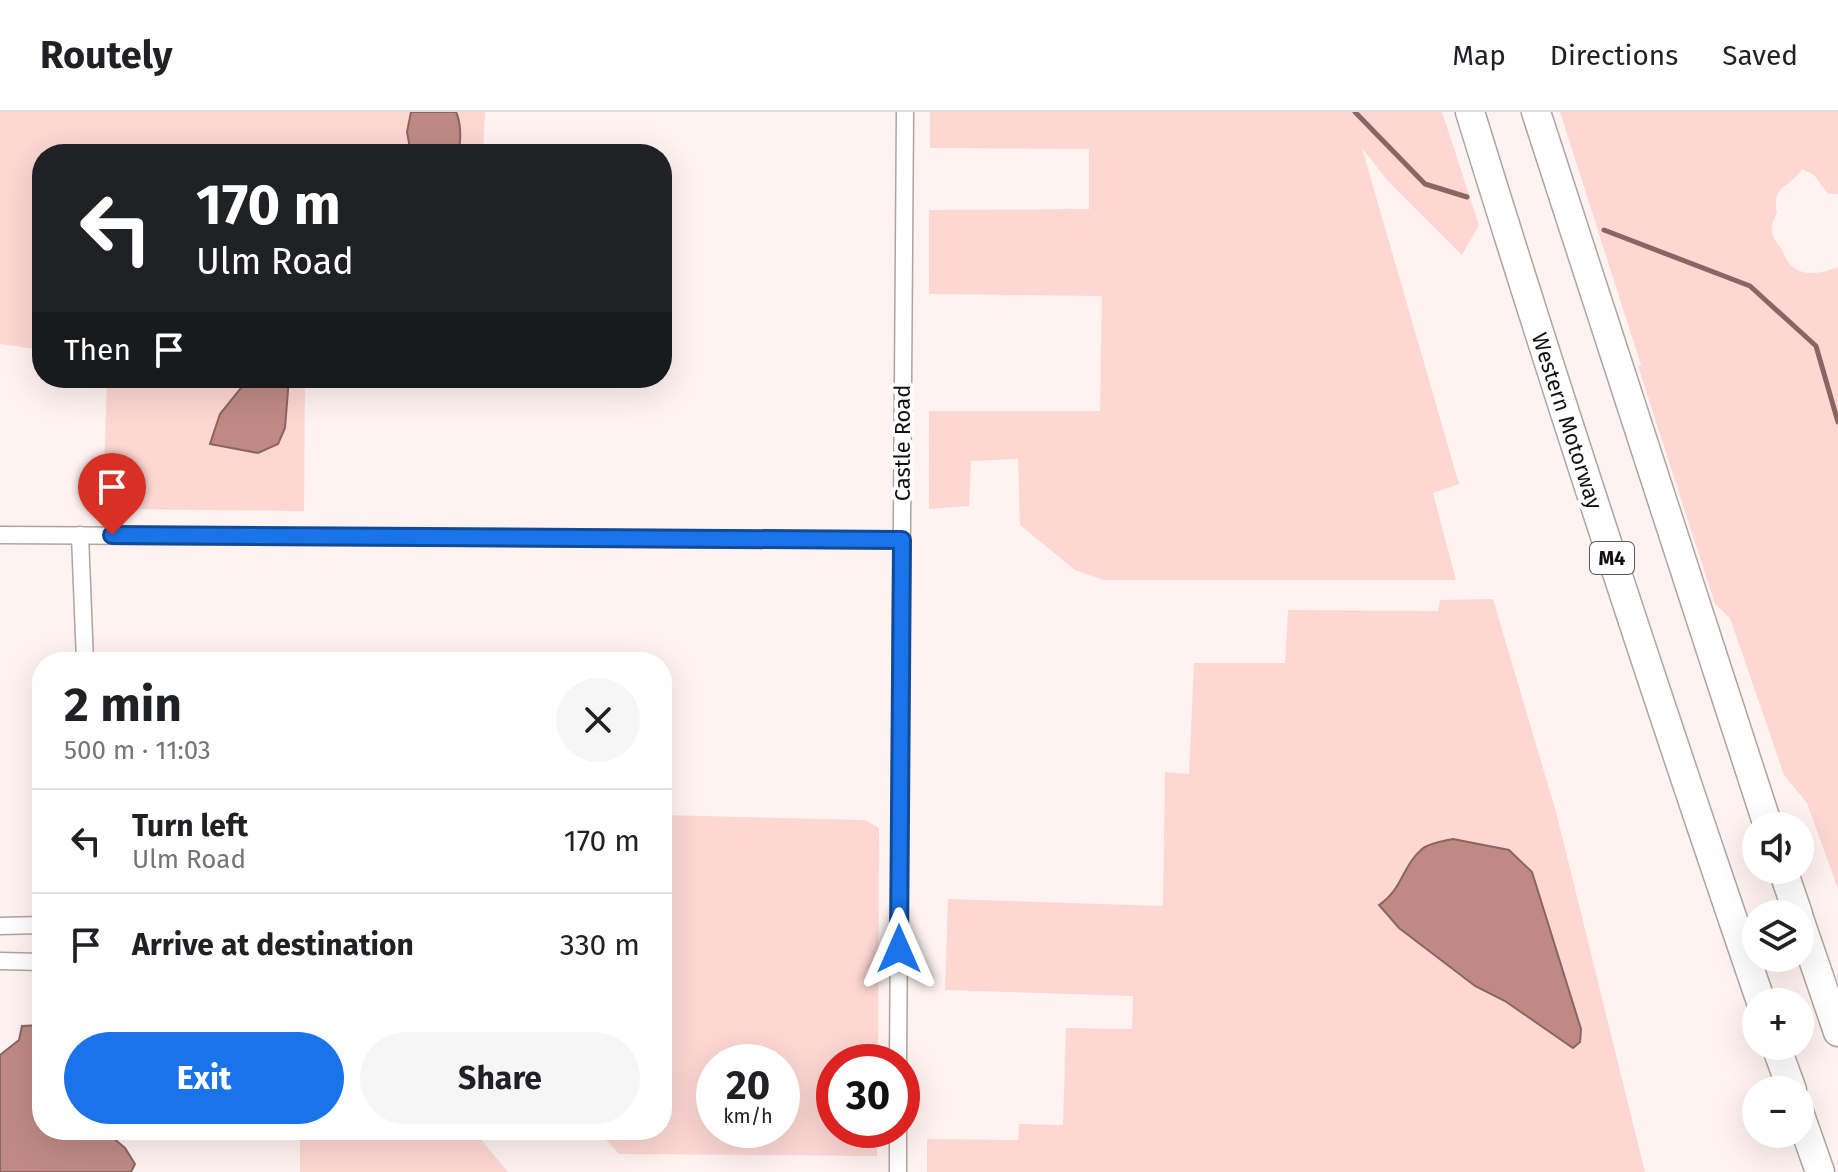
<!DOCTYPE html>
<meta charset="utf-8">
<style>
:root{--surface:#fff;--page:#f6f6f6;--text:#202124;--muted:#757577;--line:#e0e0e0;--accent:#1a73e8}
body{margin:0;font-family:"Fira Sans",sans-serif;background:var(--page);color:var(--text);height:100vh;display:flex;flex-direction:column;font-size:30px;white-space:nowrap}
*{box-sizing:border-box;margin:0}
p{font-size:26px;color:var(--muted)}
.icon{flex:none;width:44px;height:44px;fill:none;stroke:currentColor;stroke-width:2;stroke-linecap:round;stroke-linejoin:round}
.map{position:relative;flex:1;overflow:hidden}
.side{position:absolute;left:32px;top:540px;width:640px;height:488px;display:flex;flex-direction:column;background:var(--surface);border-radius:32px;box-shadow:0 8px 32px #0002}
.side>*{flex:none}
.guide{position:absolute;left:32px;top:32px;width:640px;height:244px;border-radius:32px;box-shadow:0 8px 32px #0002;background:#202124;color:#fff;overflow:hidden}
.fabs{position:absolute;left:1742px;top:700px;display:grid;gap:16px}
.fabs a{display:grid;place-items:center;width:72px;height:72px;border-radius:50%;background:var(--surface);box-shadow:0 8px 32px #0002;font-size:40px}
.speed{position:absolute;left:696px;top:932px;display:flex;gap:16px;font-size:40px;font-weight:700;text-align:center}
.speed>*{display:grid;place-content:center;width:104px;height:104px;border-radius:50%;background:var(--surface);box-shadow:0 8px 32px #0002;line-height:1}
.speed small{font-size:20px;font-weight:400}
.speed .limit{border:12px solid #d22;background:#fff;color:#111}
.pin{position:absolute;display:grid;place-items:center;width:68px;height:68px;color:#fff;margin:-82px -34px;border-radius:50% 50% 50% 0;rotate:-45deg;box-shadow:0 0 8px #0007}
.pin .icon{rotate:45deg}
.me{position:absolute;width:88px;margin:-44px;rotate:0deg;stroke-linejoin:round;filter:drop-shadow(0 0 6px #0008)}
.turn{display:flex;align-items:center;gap:28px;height:168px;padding:0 32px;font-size:36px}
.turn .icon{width:104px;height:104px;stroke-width:2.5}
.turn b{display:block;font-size:56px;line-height:68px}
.then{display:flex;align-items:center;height:76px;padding:0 32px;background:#0003;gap:16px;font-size:30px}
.round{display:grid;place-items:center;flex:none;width:84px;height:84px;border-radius:42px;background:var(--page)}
.overview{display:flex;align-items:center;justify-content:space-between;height:136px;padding:0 32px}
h1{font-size:48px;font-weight:700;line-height:60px}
.cta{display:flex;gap:16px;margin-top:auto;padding:16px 32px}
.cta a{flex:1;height:92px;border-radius:48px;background:var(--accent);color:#fff;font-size:32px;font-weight:700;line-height:92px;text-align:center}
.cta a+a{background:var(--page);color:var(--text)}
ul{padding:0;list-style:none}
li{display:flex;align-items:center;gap:24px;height:104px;padding:0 32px;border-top:2px solid var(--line)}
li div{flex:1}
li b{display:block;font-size:30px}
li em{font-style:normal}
header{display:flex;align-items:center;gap:48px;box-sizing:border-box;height:112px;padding:0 40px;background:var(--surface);border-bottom:2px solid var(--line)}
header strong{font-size:38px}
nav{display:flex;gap:44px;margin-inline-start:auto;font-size:28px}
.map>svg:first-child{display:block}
.green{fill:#fdd7d2;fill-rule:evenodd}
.water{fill:#bf8a84;stroke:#8b6561;stroke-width:2}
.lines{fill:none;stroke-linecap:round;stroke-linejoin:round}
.stream{stroke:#8b6561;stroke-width:5}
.minor-casing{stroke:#b0a3a1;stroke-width:19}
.motorway-casing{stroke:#b0a3a1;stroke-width:31}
.minor{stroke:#fff;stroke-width:16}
.motorway{stroke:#fff;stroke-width:28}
.route-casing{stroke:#114b97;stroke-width:20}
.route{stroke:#1a73e8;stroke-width:14}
.labels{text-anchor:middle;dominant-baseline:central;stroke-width:8;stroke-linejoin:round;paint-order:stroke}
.shield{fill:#fff;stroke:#5a5756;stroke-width:2}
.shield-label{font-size:20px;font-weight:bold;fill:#130f0e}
.street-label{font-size:22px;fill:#130f0e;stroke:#fff}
</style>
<header>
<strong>Routely</strong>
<nav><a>Map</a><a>Directions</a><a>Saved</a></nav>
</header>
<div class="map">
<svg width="1838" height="1060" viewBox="0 0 1838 1060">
<rect width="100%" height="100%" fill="#fef3f1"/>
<g class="green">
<path d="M0 0H485L483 42H42V238L0 232Z"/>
<path d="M930 0H1442L1479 113 1462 143 1387 68 1362 36 1459 372 1433 381 1456 468H1104L1075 458 1020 413 1018 347 971 349 969 394 929 397V299H1100L1102 184 929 182V98L1089 97V37L930 36Z"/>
<path d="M1560 0H1838V82H1828L1814 63 1802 57C1790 77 1771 72 1777 101 1769 114 1770 123 1780 135 1784 140 1785 147 1790 152 1802 166 1823 161 1838 155V777L1807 691 1784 663 1730 506 1715 492 1638 254 1641 253Z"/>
<path d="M107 266H305L304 399 103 397Z"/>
<path d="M1493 487 1556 700 1645 1060H927V1027L1018 1028 1019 1012 1063 1013 1066 916 1132 917 1133 884 945 878 948 787 1163 794 1165 660 1189 662 1194 551H1285L1288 498 1438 499 1440 488ZM1480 733 1509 738 1532 760 1581 917 1580 930 1573 936 1505 889 1475 874 1399 816 1379 793Z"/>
<path d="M662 703 865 708 879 716 878 950H834V1018H877V1044L619 1042 597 1018H662ZM714 950H782V1018H714Z"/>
<path d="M300 1018H473L508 1060H300Z"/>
</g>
<g class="water">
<path d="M411 0H456C461 11 462 31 457 42H411L407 20Z"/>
<path d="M249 266H289L285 316 278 332 258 341 210 332 220 302Z"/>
<path d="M1453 727 1509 738 1532 760 1581 917 1580 930 1573 936 1505 889 1475 874 1399 816 1379 793C1403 777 1402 754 1422 737 1429 731 1444 729 1453 727Z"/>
<path d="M42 913V1018H104L125 1036 135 1052 131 1060H0V943L19 928 22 914Z"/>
</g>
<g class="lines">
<g class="stream">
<path d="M1355 0 1425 72 1467 85"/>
<path d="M1604 118 1750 174 1816 234 1838 310"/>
</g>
<g class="minor-casing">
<g id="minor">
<path d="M0 423 902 428"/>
<path d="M80 423 85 550"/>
<path d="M0 814 42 813"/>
<path d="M0 849 42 850"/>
<path d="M898 950 905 0"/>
<path d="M898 1060V1018"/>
</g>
</g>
<g class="motorway-casing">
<g id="motorway">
<path d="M1470 0C1562 298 1660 595 1761 890"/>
<path d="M1536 0 1768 714"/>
<path d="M1783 758 1798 802"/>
<path d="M1800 809 1838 920"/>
<path d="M1776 934 1792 978"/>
<path d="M1800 1003 1820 1060"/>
</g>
</g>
<use href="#minor" class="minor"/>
<use href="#motorway" class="motorway"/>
</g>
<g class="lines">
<g class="route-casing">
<path id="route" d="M112 423 902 428 899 837"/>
</g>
<use href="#route" class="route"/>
</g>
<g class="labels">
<rect class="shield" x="1590" y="430" width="44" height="32" rx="6"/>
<g class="shield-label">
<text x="1612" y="446">M4</text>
</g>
<g class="street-label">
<text transform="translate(1567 309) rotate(72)">Western Motorway</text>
<text transform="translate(902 331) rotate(-90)">Castle Road</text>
</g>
</g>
</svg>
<div class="fabs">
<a><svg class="icon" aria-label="sound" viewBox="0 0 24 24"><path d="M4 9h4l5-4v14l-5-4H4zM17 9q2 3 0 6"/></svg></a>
<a><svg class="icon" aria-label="layers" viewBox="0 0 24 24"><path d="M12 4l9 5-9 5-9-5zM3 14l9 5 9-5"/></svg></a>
<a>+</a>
<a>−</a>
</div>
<div class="speed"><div>20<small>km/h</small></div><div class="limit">30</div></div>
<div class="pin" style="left:112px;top:423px;background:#d93025"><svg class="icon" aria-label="arrive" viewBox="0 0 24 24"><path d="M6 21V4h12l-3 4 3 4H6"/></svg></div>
<svg class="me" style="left:899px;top:837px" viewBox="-20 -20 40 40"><path d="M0-17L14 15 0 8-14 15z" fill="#1a73e8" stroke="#fff" stroke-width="4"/></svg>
<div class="guide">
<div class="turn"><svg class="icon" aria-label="left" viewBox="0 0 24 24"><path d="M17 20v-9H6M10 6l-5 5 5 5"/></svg><div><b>170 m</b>Ulm Road</div></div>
<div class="then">Then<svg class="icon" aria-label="arrive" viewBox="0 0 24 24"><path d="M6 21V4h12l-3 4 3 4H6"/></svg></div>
</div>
<section class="side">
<div class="overview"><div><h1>2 min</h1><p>500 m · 11:03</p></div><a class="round"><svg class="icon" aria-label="close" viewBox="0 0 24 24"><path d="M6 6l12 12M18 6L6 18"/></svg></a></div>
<ul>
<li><svg class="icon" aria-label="left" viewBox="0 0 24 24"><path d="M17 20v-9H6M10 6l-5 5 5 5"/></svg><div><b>Turn left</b><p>Ulm Road</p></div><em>170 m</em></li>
<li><svg class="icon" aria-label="arrive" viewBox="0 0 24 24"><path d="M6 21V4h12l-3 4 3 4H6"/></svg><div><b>Arrive at destination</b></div><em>330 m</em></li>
</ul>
<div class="cta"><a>Exit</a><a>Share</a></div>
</section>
</div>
